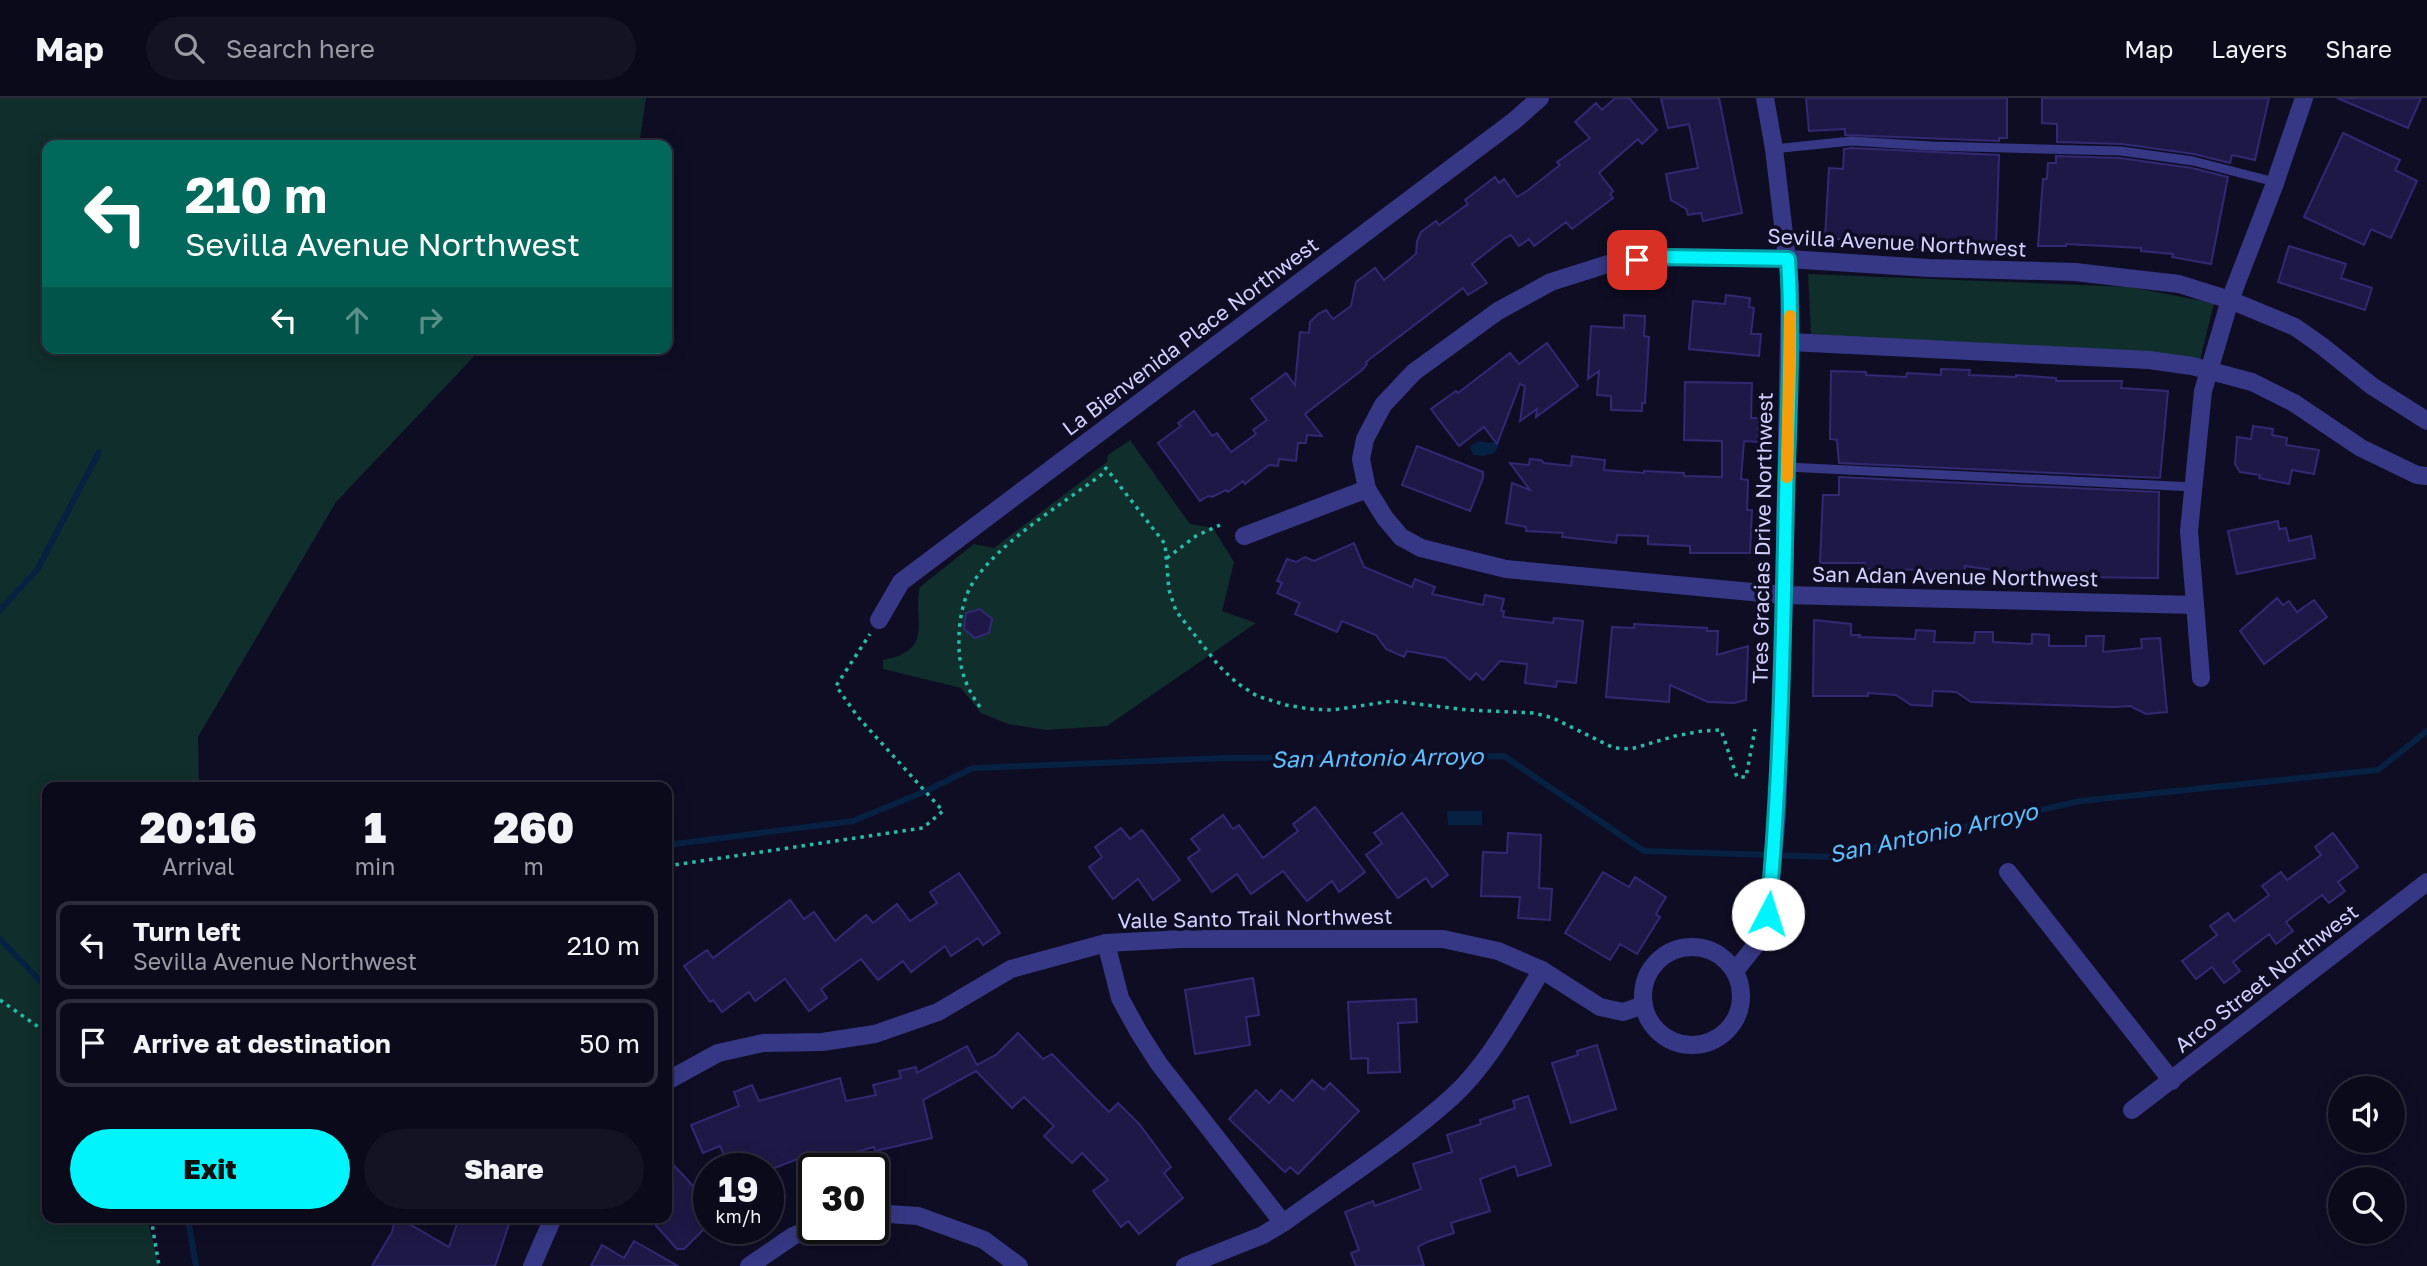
<!DOCTYPE html>
<style>
:root{--surface:#0b0a1b;--page:#141324;--text:#f1f3f6;--muted:#9a9aa3;--line:#2b2b3a;--accent:#00f4fb}
body{margin:0;font-family:"Golos Text",sans-serif;background:var(--page);color:var(--text);height:100vh;display:flex;flex-direction:column;font-size:26px;white-space:nowrap}
*{box-sizing:border-box;margin:0}
p{font-size:23px;color:var(--muted)}
.icon{flex:none;width:38px;height:38px;fill:none;stroke:currentColor;stroke-width:2;stroke-linecap:round;stroke-linejoin:round}
.map{position:relative;flex:1;overflow:hidden}
.panel{position:absolute;left:42px;top:684px;width:630px;height:441px;display:flex;flex-direction:column;background:var(--surface);border-radius:14px;box-shadow:0 4px 18px #0003,0 0 0 2px var(--line)}
.panel>*{flex:none}
.hud{position:absolute;left:42px;top:42px;width:630px;height:214px;border-radius:14px;box-shadow:0 4px 18px #0003,0 0 0 2px var(--line);background:#00695c;color:#fff;overflow:hidden}
.controls{position:absolute;left:2328px;top:978px;display:grid;gap:14px}
.controls a{display:grid;place-items:center;width:77px;height:77px;border-radius:50%;background:var(--surface);box-shadow:0 4px 18px #0003,0 0 0 2px var(--line);font-size:35px}
.speed{position:absolute;left:693px;top:1055px;display:flex;gap:14px;font-size:35px;font-weight:700;text-align:center}
.speed>*{display:grid;place-content:center;width:91px;height:91px;border-radius:50%;background:var(--surface);box-shadow:0 4px 18px #0003,0 0 0 2px var(--line);line-height:1}
.speed small{font-size:18px;font-weight:400}
.speed .limit{border:4px solid #111;border-radius:10px;background:#fff;color:#111}
.pin{position:absolute;display:grid;place-items:center;width:60px;height:60px;color:#fff;margin:-30px;border-radius:14px;box-shadow:0 4px 10px #0006}
.me{position:absolute;width:77px;margin:-38px;rotate:5deg;stroke-linejoin:round;filter:drop-shadow(0 0 5px #0008)}
.turn{display:flex;align-items:center;gap:24px;height:147px;padding:0 28px;font-size:32px}
.turn .icon{width:91px;height:91px;stroke-width:2.5}
.turn b{display:block;font-size:49px;line-height:60px}
.lanes{display:flex;align-items:center;height:66px;padding:0 28px;background:#0003;justify-content:center;gap:35px;direction:ltr}
.lanes .off{opacity:.35}
.eta{display:flex;justify-content:space-evenly;align-items:center;height:119px;text-align:center}
.eta b{font-size:42px;font-weight:800;line-height:49px}
.cta{display:flex;gap:14px;margin-top:auto;padding:14px 28px}
.cta a{flex:1;height:80px;border-radius:42px;background:var(--accent);color:#111;font-size:28px;font-weight:800;line-height:80px;text-align:center}
.cta a+a{background:var(--page);color:var(--text)}
ul{padding:0;list-style:none}
li{display:flex;align-items:center;gap:21px;height:88px;margin:0 14px 10px;padding:0 14px;border:4px solid var(--line);border-radius:14px}
li div{flex:1}
li b{display:block;font-size:26px}
li em{font-style:normal}
header{display:flex;align-items:center;gap:42px;box-sizing:border-box;height:98px;padding:0 35px;background:var(--surface);border-bottom:2px solid var(--line)}
header strong{font-size:33px}
nav{display:flex;gap:38px;margin-inline-start:auto;font-size:24px}
.search{width:490px;height:63px;background:var(--page);display:flex;align-items:center;gap:18px;box-sizing:border-box;padding:0 24px;border-radius:38px;color:var(--muted);font-size:26px}
.map>svg:first-child{display:block}
.green{fill:#102e2b}
.water{fill:#072143}
.lines{fill:none;stroke-linecap:round;stroke-linejoin:round}
.stream{stroke:#072143;stroke-width:6}
.building{fill:#1e1846;stroke:#322973;stroke-width:2}
.path{stroke:#28bba8;stroke-width:3.5;stroke-dasharray:3.5 5;stroke-linecap:butt}
.lane{stroke:#363885;stroke-width:9}
.street{stroke:#363885;stroke-width:18}
.route-casing{stroke:#009fa3;stroke-width:18}
.route{stroke:#00f4fb;stroke-width:12}
.slow{stroke:#f59e0b;stroke-width:12}
.labels{text-anchor:middle;dominant-baseline:central;stroke-width:7;stroke-linejoin:round;paint-order:stroke}
.street-label{font-size:21px;fill:#d2d0ff;stroke:#0f0d24}
.water-label{font-size:23px;font-style:italic;fill:#5ec0ff;stroke:#0f0d24}
</style>
<header>
<strong>Map</strong>
<div class="search"><svg class="icon" aria-label="search" viewBox="0 0 24 24"><circle cx="10" cy="10" r="6"/><path d="M15 15l6 6"/></svg>Search here</div>
<nav><a>Map</a><a>Layers</a><a>Share</a></nav>
</header>
<div class="map">
<svg width="2427" height="1168" viewBox="0 0 2427 1168">
<rect width="100%" height="100%" fill="#0f0d24"/>
<g class="green">
<path d="M0 0H646L639 47H47V250H482L336 404 198 639 199 689 47 690V1120H147L159 1168H0Z"/>
<path d="M1808 176 2130 189 2214 205 2200 262 1811 236Z"/>
<path d="M1130 342 1190 426 1213 430 1234 464 1222 513 1256 525 1107 628 1046 632 1008 626 981 615 961 590 883 571V562C936 552 912 523 920 489L974 446 994 450 1107 364 1108 357Z"/>
</g>
<g class="water">
<path d="M1479 343 1488 345 1495 344 1498 349 1494 355 1483 358 1473 357 1470 348Z"/>
<path d="M1447 713H1482V727H1448Z"/>
</g>
<g class="lines">
<g class="stream">
<path d="M0 512 37 472 99 354"/>
<path d="M667 747 853 723 926 693 973 670 1226 660 1504 658 1644 753 1832 759 2080 703 2378 672 2427 633"/>
<path d="M0 841 47 890"/>
<path d="M188 1120 196 1168"/>
</g>
</g>
<g class="building">
<path d="M1615 0H1629L1657 32 1642 46 1638 41 1599 75 1613 93 1610 96 1613 100 1572 131 1566 124 1534 148 1529 141 1519 148 1511 137 1505 140 1472 166 1487 185 1468 197 1463 190 1366 264 1367 266 1362 272 1305 316 1322 338 1307 337 1306 345H1298L1296 363 1279 361 1278 368 1269 367 1245 386 1243 383 1228 394 1226 392 1212 399 1208 398 1200 403 1158 345 1181 328 1178 325 1194 313 1212 338 1217 335 1231 354 1256 336 1253 332 1267 322 1251 301 1286 275 1295 287 1300 234 1309 235 1310 224 1318 216 1326 212 1333 221 1351 208 1356 184 1375 170 1384 182 1416 156 1417 143 1421 134 1436 123 1439 127 1468 106 1465 102 1495 79 1499 85 1504 81 1517 99 1527 93 1560 67 1557 64 1590 40 1575 24 1596 5 1602 12Z"/>
<path d="M1661 0H1719L1742 115 1703 123 1701 115 1688 117 1686 111 1671 102 1666 76 1698 70 1689 26 1668 30Z"/>
<path d="M1806 0H2007V40H1999V43L1845 37V31L1809 33Z"/>
<path d="M2042 0H2269L2255 62 2232 57 2230 65 2194 56 2122 46 2057 44V26L2042 25Z"/>
<path d="M2337 0H2421L2408 30Z"/>
<path d="M2343 35 2400 62 2395 72 2417 83 2391 140 2371 131 2364 147 2304 119Z"/>
<path d="M1851 50 1999 57 1996 149 1962 148V150L1904 149 1868 146V143L1825 140 1829 70 1843 71 1844 51Z"/>
<path d="M2056 58 2120 60 2192 70 2228 79 2211 166 2172 159 2173 156 2141 153V150L2066 146V148H2038L2043 81H2047L2048 65H2056Z"/>
<path d="M2289 148 2346 166 2341 180 2372 190 2365 212 2278 184Z"/>
<path d="M1726 197 1750 200 1749 209 1754 210 1751 236H1761L1759 258 1689 251 1693 203 1725 206Z"/>
<path d="M1624 217 1645 218 1644 238 1649 239 1645 305H1642V313L1611 312V298L1597 297 1599 273 1588 281 1591 228 1624 230Z"/>
<path d="M1547 245 1578 288 1536 319 1537 311 1520 323 1525 288 1520 286 1497 346 1484 329 1459 348 1431 311 1456 293 1458 295 1510 255 1519 266Z"/>
<path d="M1941 271 1970 272 1969 277 2016 279V277L2056 280V283H2122L2121 290 2168 293 2160 380 1839 365 1837 342 1830 341 1831 273 1866 274V277L1906 279 1907 275 1941 277Z"/>
<path d="M1685 284 1752 285 1751 320H1758V344L1744 343 1741 381 1748 382 1747 412H1752L1750 455H1690V448L1648 446V438L1617 437 1616 445 1562 439 1563 435 1526 433V429L1506 425 1512 385 1530 392 1510 365 1529 367 1530 361 1541 362 1544 365 1571 368 1572 358 1605 362 1604 372 1644 375V373L1684 375V378L1722 379V343L1684 342Z"/>
<path d="M2253 328 2273 331 2272 337 2287 340 2286 347 2319 352 2314 376 2292 372 2289 386 2259 380 2260 377 2240 374 2235 366 2237 339 2251 341Z"/>
<path d="M1417 348 1483 374V380L1470 413 1402 387Z"/>
<path d="M1839 379 2159 394 2158 480 2073 479 2072 482 2039 478 2038 481 2013 478V475L1965 468 1964 476 1938 472 1865 471V465H1820L1823 397H1839Z"/>
<path d="M2278 423 2279 431 2286 430 2289 443 2311 438 2315 460 2237 476 2228 433Z"/>
<path d="M1354 445 1364 469 1412 489 1415 481 1435 489 1432 496 1483 507 1485 497 1504 501 1501 513H1504L1503 519 1553 525 1554 520 1583 523 1576 585 1557 583 1556 589 1525 585 1527 566 1500 563 1483 582 1476 575 1470 582 1445 560 1407 553 1404 559 1386 551 1376 537 1342 523 1337 534 1295 516 1300 505 1277 495 1282 485 1277 483 1287 461 1296 464 1305 459 1314 463Z"/>
<path d="M2277 500 2283 507 2289 503 2297 514 2314 502 2327 519 2264 566 2240 533Z"/>
<path d="M980 511 992 521 989 535 975 540 964 531 966 515Z"/>
<path d="M1814 522 1851 526V537H1860L1859 539 1915 541 1916 532 1935 533 1934 544 1974 545 1975 534H1993V544L2032 546V536L2049 537V548H2086V538H2104L2103 554 2142 550 2141 541 2160 540 2167 614 2146 616 2130 608 2114 609 1971 604 1956 594 1933 593 1932 608 1911 607 1896 597 1868 595V598H1813Z"/>
<path d="M1634 526 1707 530V533H1718L1717 557 1748 548 1746 602 1734 605 1708 604 1670 587 1669 604 1606 599 1612 529 1634 530Z"/>
<path d="M1315 709 1365 774 1339 794 1332 783 1307 803 1283 773 1251 796 1237 776 1212 794 1188 760 1200 752 1191 741 1223 717 1233 731 1239 727 1263 760 1298 733 1293 726Z"/>
<path d="M1402 715 1448 777 1432 789 1426 780 1398 800 1366 757 1382 745 1374 735Z"/>
<path d="M1121 730 1130 741 1142 732 1180 782 1153 802 1138 781 1113 801 1089 769 1102 759 1095 749Z"/>
<path d="M1508 735 1541 737 1539 790 1552 791 1550 822 1518 820 1520 799 1481 798 1483 754 1507 755Z"/>
<path d="M2333 735 2358 769 2338 784 2345 793 2329 805 2322 797 2286 824 2293 833 2276 846 2269 836 2233 864 2240 873 2224 885 2212 869 2196 881 2182 863 2217 837 2210 828 2228 815 2234 823 2269 797 2262 788 2281 774 2287 782 2321 757 2315 749Z"/>
<path d="M1603 774 1629 789 1635 779 1666 799 1656 816 1660 819 1637 856 1620 846 1610 862 1565 835Z"/>
<path d="M959 775 1000 835 983 847 978 840 951 858 945 848 911 874 903 863 878 882 861 861 821 891 827 900 809 913 785 881 755 903 749 894 722 914 713 902 710 904 684 868 707 852 713 860 790 802 804 821 814 814 835 843 866 817 873 825 897 806 910 823 937 805 930 794Z"/>
<path d="M1253 880 1259 917 1246 919 1250 947 1195 956 1185 892Z"/>
<path d="M1416 901 1417 924 1398 925 1400 974 1368 975V960L1351 961 1348 904Z"/>
<path d="M1018 935 1043 961 1052 956 1109 1014 1118 1005 1140 1027 1171 1069 1164 1075 1183 1100 1139 1136 1128 1123 1121 1129 1093 1093 1108 1082 1082 1055 1072 1065 1044 1038 1054 1028 1024 999 1012 1010 976 973 923 1002 932 1040 875 1053 874 1049 835 1060 834 1054 801 1064 800 1060 772 1071H748L746 1066 730 1071 720 1048 703 1055 691 1027 739 1008 734 994 752 987 759 1003 840 980 846 1003 876 997 873 987 901 980 899 973 916 969 917 975 967 948 977 967 996 957Z"/>
<path d="M1597 947 1616 1011 1571 1025 1552 965 1578 957 1577 953Z"/>
<path d="M1312 982 1324 992 1330 985 1359 1013 1298 1076 1290 1069 1285 1074 1229 1021 1256 992 1269 1005 1281 992 1293 1003Z"/>
<path d="M1528 998 1551 1067 1518 1078 1515 1068 1480 1081 1490 1113 1451 1125 1454 1135 1427 1144 1418 1149 1424 1168H1356L1351 1155 1359 1152 1345 1114 1373 1103 1375 1108 1421 1091 1413 1066 1452 1054 1447 1037 1481 1026 1480 1022 1515 1010 1513 1003Z"/>
<path d="M667 1060 709 1105V1121L702 1128 704 1131 684 1151H677L649 1120H667Z"/>
<path d="M395 1120H399L449 1149 459 1120H511L495 1168H372L392 1134Z"/>
<path d="M634 1143 678 1168H591L602 1147 624 1160Z"/>
</g>
<g class="lines">
<g class="path">
<path d="M1167 460 1196 438 1220 427"/>
<path d="M980 609C964 587 958 566 959 539 959 522 964 497 974 483 1001 443 1062 406 1101 377L1106 370 1165 446 1169 492 1176 513 1219 568 1237 585 1257 598 1286 607 1310 611 1332 612 1392 603 1468 612 1534 615 1553 620 1614 650 1631 651 1675 638 1702 633 1721 632 1737 679H1746L1755 631"/>
<path d="M667 768 923 730 943 713 858 619 836 588 870 536"/>
<path d="M0 902 47 935"/>
<path d="M151 1120 159 1168"/>
</g>
<g class="lane">
<path d="M1774 51 1851 43 1932 48 2121 53 2193 63 2275 84"/>
<path d="M1787 369 2194 389"/>
</g>
<g class="street">
<path d="M1790 244 2149 262 2192 268 2252 284 2294 305 2361 350 2417 377 2427 378"/>
<path d="M1244 438 1367 391"/>
<path d="M2195 507 1784 497 1506 471 1421 450 1401 439 1385 420 1367 391 1361 361 1365 341 1383 307 1414 274 1498 213 1551 184 1611 165 1663 159 1788 161 1929 170 2075 174 2179 186 2230 202 2295 229 2322 248 2372 288 2427 323"/>
<path d="M879 522 901 484 1514 23 1540 0"/>
<path d="M2201 580 2189 433 2203 293 2230 202 2274 88 2304 0"/>
<path d="M2008 774 2172 983"/>
<path d="M1106 845 1120 900 1138 933 1159 966 1283 1125"/>
<circle cx="1692" cy="898" r="49"/>
<path d="M1735 873 1759 843 1768 816 1777 716 1784 497 1790 186 1774 51 1765 0"/>
<path d="M667 983 718 955 763 945 822 944 875 936 938 914 1011 871 1106 845 1181 841H1443L1498 853 1542 872 1600 909 1623 914 1644 907"/>
<path d="M2132 1012 2427 784"/>
<path d="M873 1115 918 1118 984 1142 1019 1168"/>
<path d="M532 1168 553 1120"/>
<path d="M749 1168 793 1138 814 1129"/>
<path d="M1185 1168 1263 1137 1283 1125C1338 1085 1401 1045 1452 999 1490 964 1515 915 1542 872"/>
</g>
</g>
<g class="lines">
<g class="route-casing">
<path id="route" d="M1637 162 1663 159 1788 161C1793 241 1788 321 1786 401 1783 539 1781 678 1768 816"/>
</g>
<use href="#route" class="route"/>
<path class="slow" d="M1787 379 1790 218"/>
</g>
<g class="labels">
<g class="street-label">
<text transform="translate(1897 144) rotate(3)">Sevilla Avenue Northwest</text>
<text transform="translate(1190 238) rotate(-37)">La Bienvenida Place Northwest</text>
<text transform="translate(1762 440) rotate(-89)">Tres Gracias Drive Northwest</text>
<text transform="translate(1955 478) rotate(1)">San Adan Avenue Northwest</text>
<text transform="translate(1255 820) rotate(-1)">Valle Santo Trail Northwest</text>
<text transform="translate(2266 880) rotate(-38)">Arco Street Northwest</text>
</g>
<g class="water-label">
<text transform="translate(1377 659) rotate(-1)">San Antonio Arroyo</text>
<text transform="translate(1933 734) rotate(-12)">San Antonio Arroyo</text>
</g>
</g>
</svg>
<div class="controls">
<a><svg class="icon" aria-label="sound" viewBox="0 0 24 24"><path d="M4 9h4l5-4v14l-5-4H4zM17 9q2 3 0 6"/></svg></a>
<a><svg class="icon" aria-label="search" viewBox="0 0 24 24"><circle cx="10" cy="10" r="6"/><path d="M15 15l6 6"/></svg></a>
</div>
<div class="speed"><div>19<small>km/h</small></div><div class="limit">30</div></div>
<div class="pin" style="left:1637px;top:162px;background:#d93025"><svg class="icon" aria-label="arrive" viewBox="0 0 24 24"><path d="M6 21V4h12l-3 4 3 4H6"/></svg></div>
<svg class="me" style="left:1768px;top:816px" viewBox="-20 -20 40 40"><circle r="19" fill="#fff"/><path d="M0-13L10 11 0 6-10 11z" fill="#00f4fb"/></svg>
<div class="hud">
<div class="turn"><svg class="icon" aria-label="left" viewBox="0 0 24 24"><path d="M17 20v-9H6M10 6l-5 5 5 5"/></svg><div><b>210 m</b>Sevilla Avenue Northwest</div></div>
<div class="lanes"><svg class="icon" aria-label="left" viewBox="0 0 24 24"><path d="M17 20v-9H6M10 6l-5 5 5 5"/></svg><svg class="icon off" aria-label="ahead" viewBox="0 0 24 24"><path d="M12 20V5M6 11l6-6 6 6"/></svg><svg class="icon off" aria-label="right" viewBox="0 0 24 24"><path d="M7 20v-9h11M14 6l5 5-5 5"/></svg></div>
</div>
<section class="panel">
<div class="eta">
<div><b>20:16</b><p>Arrival</p></div>
<div><b>1</b><p>min</p></div>
<div><b>260</b><p>m</p></div>
</div>
<ul>
<li><svg class="icon" aria-label="left" viewBox="0 0 24 24"><path d="M17 20v-9H6M10 6l-5 5 5 5"/></svg><div><b>Turn left</b><p>Sevilla Avenue Northwest</p></div><em>210 m</em></li>
<li><svg class="icon" aria-label="arrive" viewBox="0 0 24 24"><path d="M6 21V4h12l-3 4 3 4H6"/></svg><div><b>Arrive at destination</b></div><em>50 m</em></li>
</ul>
<div class="cta"><a>Exit</a><a>Share</a></div>
</section>
</div>
